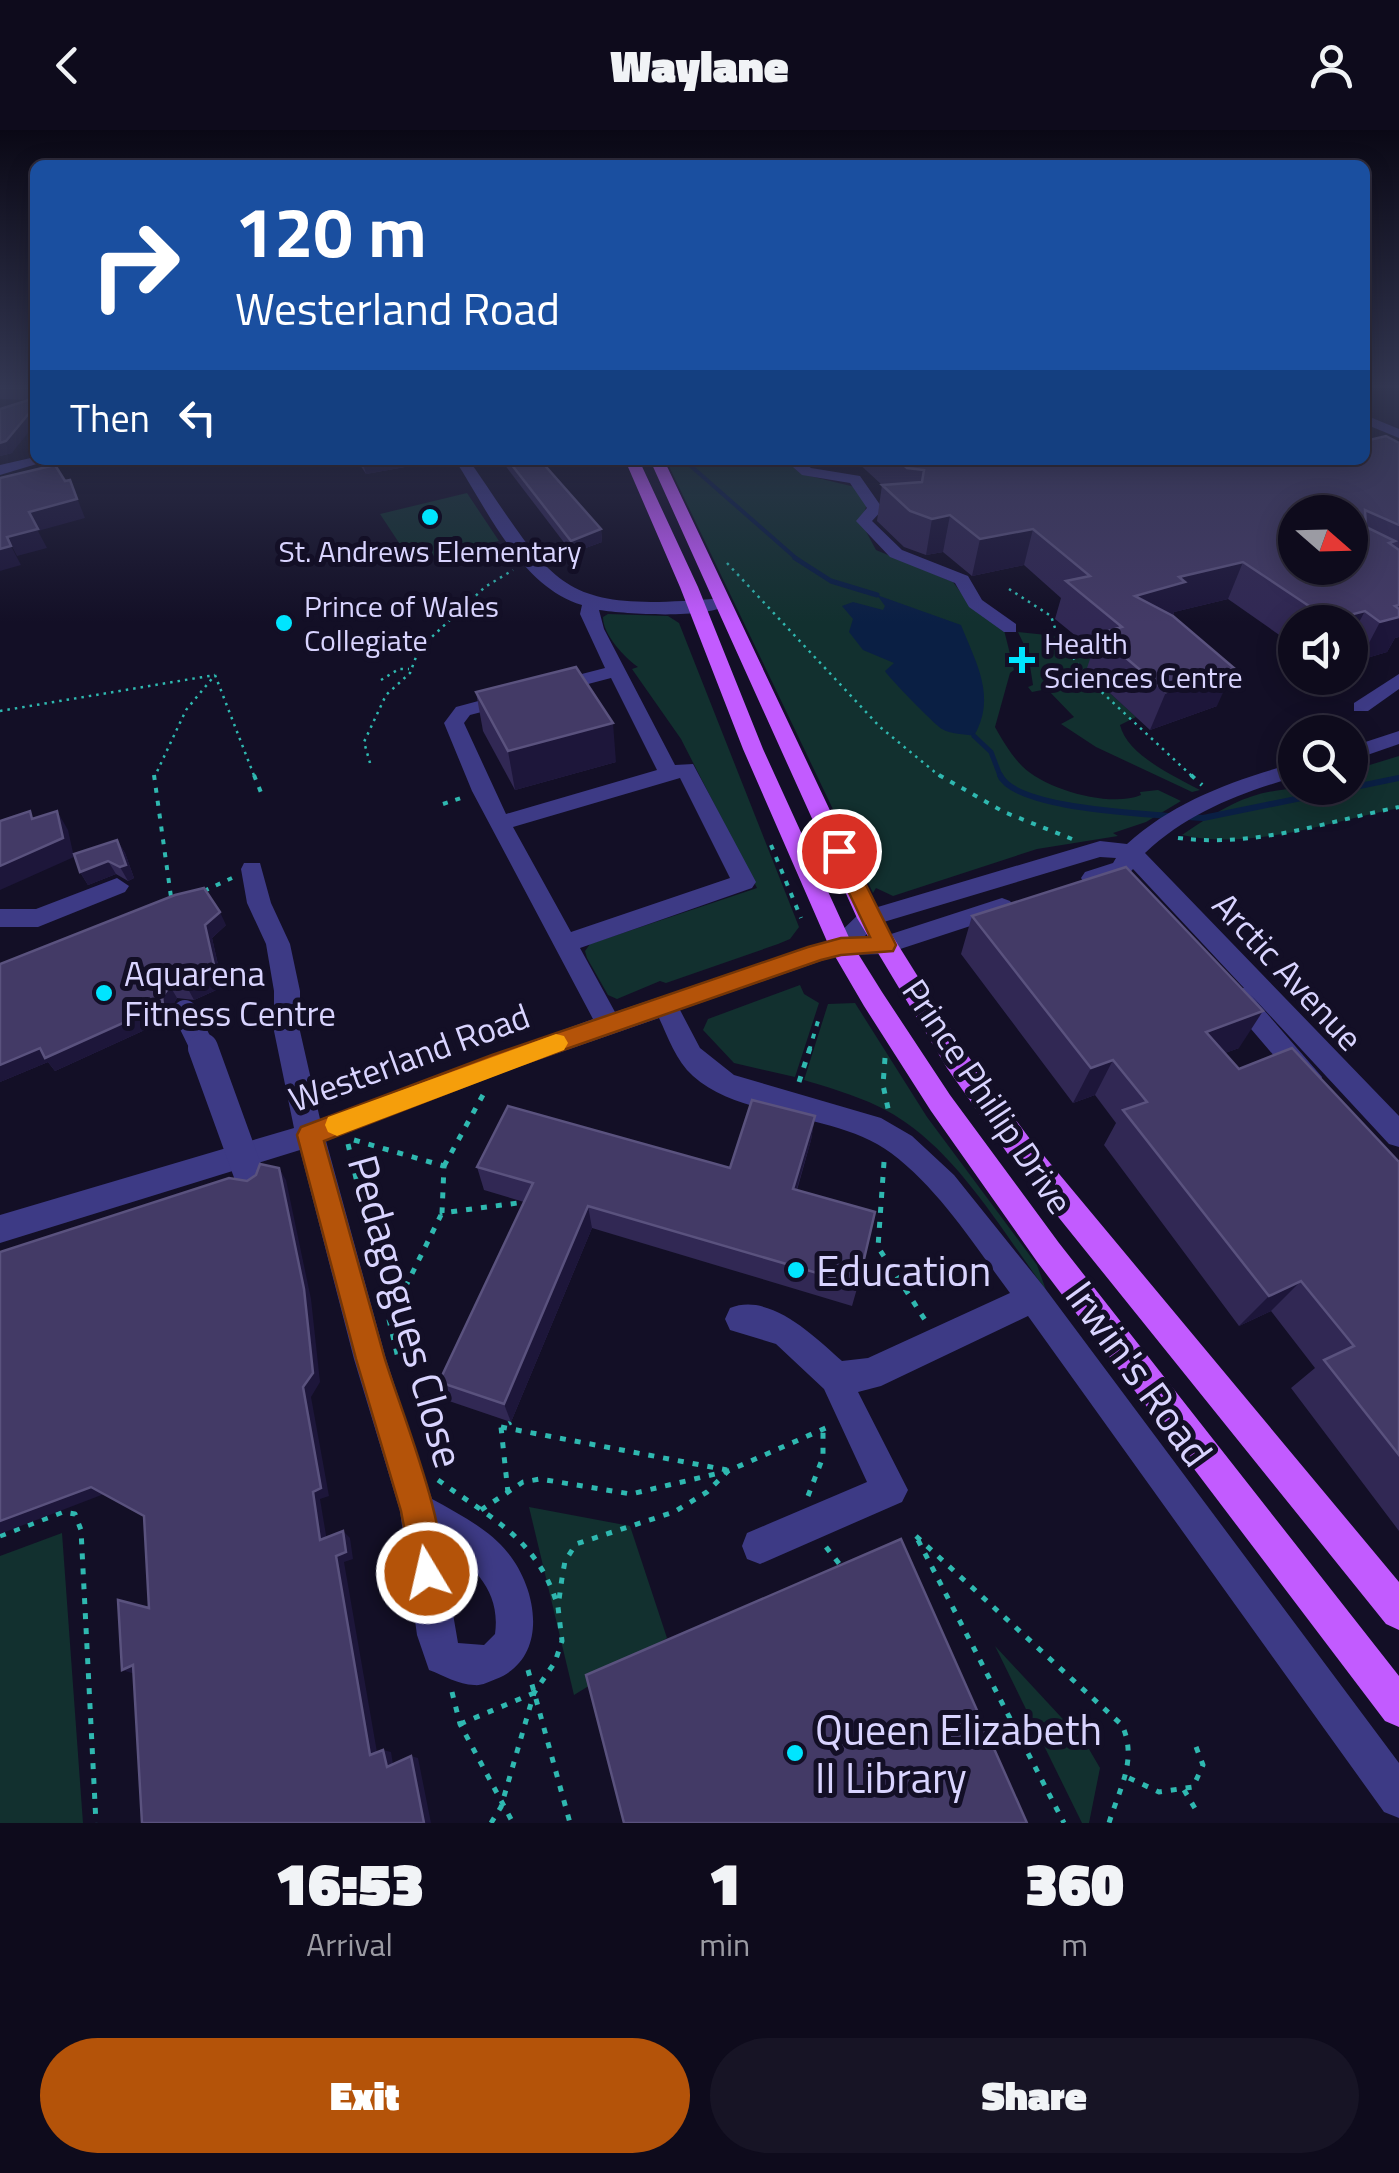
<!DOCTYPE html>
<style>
:root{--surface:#0e0b1c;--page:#171425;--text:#f1f3f6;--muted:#9b9ba3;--line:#2e2b3b;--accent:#b45309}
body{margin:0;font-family:"Titillium Web",sans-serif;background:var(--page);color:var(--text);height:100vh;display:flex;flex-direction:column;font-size:38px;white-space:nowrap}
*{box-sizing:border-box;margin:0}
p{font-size:32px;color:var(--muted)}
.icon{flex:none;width:55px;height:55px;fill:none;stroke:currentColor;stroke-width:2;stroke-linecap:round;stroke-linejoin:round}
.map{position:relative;height:1693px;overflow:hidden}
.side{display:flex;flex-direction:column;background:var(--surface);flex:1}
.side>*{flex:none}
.top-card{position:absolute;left:30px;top:30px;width:1340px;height:305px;border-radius:15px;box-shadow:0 5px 25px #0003,0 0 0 2px var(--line);background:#1a4fa0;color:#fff;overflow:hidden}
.needle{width:65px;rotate:110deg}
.controls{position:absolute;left:1278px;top:365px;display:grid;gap:20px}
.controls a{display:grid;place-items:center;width:90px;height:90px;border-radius:50%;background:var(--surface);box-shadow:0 5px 25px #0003,0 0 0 2px var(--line);font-size:50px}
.pin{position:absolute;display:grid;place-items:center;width:85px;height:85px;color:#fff;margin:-42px;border:5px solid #fff;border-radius:50%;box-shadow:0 2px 10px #0007}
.me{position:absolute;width:110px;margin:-55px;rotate:351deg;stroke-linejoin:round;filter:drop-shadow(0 0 8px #0008)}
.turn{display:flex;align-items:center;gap:35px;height:210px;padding:0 40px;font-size:45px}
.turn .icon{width:130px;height:130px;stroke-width:2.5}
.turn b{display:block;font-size:70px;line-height:85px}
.then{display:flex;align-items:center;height:95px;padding:0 40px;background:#0003;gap:20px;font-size:38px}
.eta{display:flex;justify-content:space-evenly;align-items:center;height:170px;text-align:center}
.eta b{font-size:60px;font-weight:800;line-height:70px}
.primary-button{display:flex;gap:20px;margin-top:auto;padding:20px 40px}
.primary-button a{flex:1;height:115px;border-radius:60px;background:var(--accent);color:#fff;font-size:40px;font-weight:800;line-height:115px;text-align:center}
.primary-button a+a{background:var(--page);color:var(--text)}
header{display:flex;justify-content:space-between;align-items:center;height:130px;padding:0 40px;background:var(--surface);font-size:45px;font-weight:800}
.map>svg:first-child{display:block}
.green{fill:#12302f}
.water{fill:#0a1f44}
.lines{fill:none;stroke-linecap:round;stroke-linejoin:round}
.stream-far2{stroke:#0a1f44;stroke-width:4}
.stream-far1{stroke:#0a1f44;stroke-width:5}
.stream{stroke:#0a1f44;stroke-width:6}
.path-far2{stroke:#2fb8b0;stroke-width:2.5;stroke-dasharray:2.5 5;stroke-linecap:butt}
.path-far1{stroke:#2fb8b0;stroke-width:4;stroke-dasharray:5 8;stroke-linecap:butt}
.path{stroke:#2fb8b0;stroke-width:5;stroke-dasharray:6 9;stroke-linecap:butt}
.minor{fill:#3d3a85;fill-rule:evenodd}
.major{fill:#c25bff;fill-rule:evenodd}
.minor-bridge-far1{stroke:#3d3a85;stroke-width:24}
.minor-bridge{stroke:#3d3a85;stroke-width:30}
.wall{fill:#312854}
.shaded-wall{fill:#1d163a}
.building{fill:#433a66;stroke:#5a527e;stroke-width:2.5;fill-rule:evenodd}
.route{fill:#b45309;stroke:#753606;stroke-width:2.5}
.slow{fill:#f59e0b}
.poi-dot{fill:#00e5ff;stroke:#130f26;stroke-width:4}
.labels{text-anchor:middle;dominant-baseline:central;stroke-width:10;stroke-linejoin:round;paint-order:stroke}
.far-poi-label{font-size:30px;fill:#d9d4ff;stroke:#130f26;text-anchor:start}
.street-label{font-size:35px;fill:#d9d4ff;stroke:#130f26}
.poi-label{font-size:35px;fill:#d9d4ff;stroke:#130f26;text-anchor:start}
.near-poi-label{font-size:42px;fill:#d9d4ff;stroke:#130f26;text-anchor:start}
.near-street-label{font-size:42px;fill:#d9d4ff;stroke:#130f26}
</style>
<header><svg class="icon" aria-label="back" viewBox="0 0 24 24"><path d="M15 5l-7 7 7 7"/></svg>Waylane<svg class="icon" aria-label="person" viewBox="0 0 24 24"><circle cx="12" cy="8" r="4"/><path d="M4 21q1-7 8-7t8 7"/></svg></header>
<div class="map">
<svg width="1399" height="1693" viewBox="0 0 1399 1693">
<rect width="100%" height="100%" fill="#130f26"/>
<g class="green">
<path d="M666 330H786L801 344 855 357 867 374 861 392 876 420 953 452 965 468 1003 496 1014 540 1010 543 995 597C1002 610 1012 626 1022 636 1046 660 1111 678 1141 665L1140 662 1158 660 1181 671 1146 692 1113 703 1118 706 1037 719 893 766 876 758 873 763Z"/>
<path d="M467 363 499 411 411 431 380 384Z"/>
<path d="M608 484 668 486 679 493 799 797 790 809 778 814 666 853 660 851 617 869 608 865 587 828 585 821 590 814 757 758 681 609 632 539 638 537C624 527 603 505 603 487Z"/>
<path d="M1018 502 1066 507 1099 534 1087 542 1136 587 1120 595C1127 625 1174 646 1200 660L1192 662 1096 617 1061 594 1074 587 1047 559 1032 562 1028 557 1033 555 1028 523Z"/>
<path d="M1399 626V678C1332 691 1251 721 1182 705 1253 657 1267 658 1350 658V641Z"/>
<path d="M800 855 804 864 819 873 795 947 734 933 703 900 708 889Z"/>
<path d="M855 873 927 987 1037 1135 1046 1160C1004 1104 963 1032 905 992 876 971 837 960 804 950L828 874Z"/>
<path d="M529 1377 630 1396 667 1508 574 1565Z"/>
<path d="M62 1403 83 1693H0V1426Z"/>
<path d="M995 1516 1086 1614 1100 1638 1089 1693H1082Z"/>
</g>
<path class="water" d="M877 465 961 495C976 533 997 567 974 606 965 604 950 604 942 599 935 595 888 547 885 541L894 533 863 520 849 502 853 489 842 476 853 472 883 480 885 476Z"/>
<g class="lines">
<path class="stream-far2" d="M684 330 798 430"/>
<g class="stream-far1">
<path d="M795 428 831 451 877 465"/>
<path d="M974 606 991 622 1001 648"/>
</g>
<g class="stream">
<path d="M1000 645C1014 678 1137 683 1171 686"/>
<path d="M1188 687 1203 688 1399 648"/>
</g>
<g class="path-far2">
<path d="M727 433 880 597 942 648"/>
<path d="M1009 459 1051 486 1058 507 1092 553 1194 648"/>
<path d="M215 545 255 648"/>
<path d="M381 550 399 539H409"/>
<path d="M0 581 215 545"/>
<path d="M370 633 364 612 386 565 410 543 419 519 485 457 513 440"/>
<path d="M154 648 186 580 215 545"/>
</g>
<g class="path-far1">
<path d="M154 645 171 767"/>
<path d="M254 645 262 665"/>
<path d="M939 645 1004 682 1072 709"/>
<path d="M1191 645 1202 655"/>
<path d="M443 674 464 667"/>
<path d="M1178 708C1255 718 1325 692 1399 677"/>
<path d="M771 715 801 788"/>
<path d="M204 761 232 748"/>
<path d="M809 921 818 891"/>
</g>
<g class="path">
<path d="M885 928 883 955 889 983"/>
<path d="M799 952 810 918"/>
<path d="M354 1010 444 1036 442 1083 525 1072"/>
<path d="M348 1014 398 1228"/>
<path d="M884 1032 878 1117 927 1193"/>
<path d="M444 1036 484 963"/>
<path d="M392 1184 441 1085"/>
<path d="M501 1297 727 1340"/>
<path d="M438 1350C492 1389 538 1409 558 1477"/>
<path d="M508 1363 501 1297 511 1292"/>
<path d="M808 1366 823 1327V1300"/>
<path d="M481 1380 523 1352 540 1349 631 1364 728 1341"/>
<path d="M0 1406 63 1382 75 1384 81 1400 96 1693"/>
<path d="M916 1406 1122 1595C1138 1630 1119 1659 1109 1693"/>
<path d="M918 1410 1064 1693"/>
<path d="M826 1417 841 1436"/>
<path d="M528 1540 570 1693"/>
<path d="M452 1562 460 1594 513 1693"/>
<path d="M460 1594 534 1563"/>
<path d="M1129 1648 1159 1662 1193 1657 1203 1635 1193 1609"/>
<path d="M1184 1660 1196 1680"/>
<path d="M491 1693 501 1677 534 1563 555 1532 562 1511 558 1477 562 1448 565 1431 576 1414 674 1382 707 1362 728 1341 828 1297"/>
</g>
<g class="minor">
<path d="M1365 285 1399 299V308L1365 294Z"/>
<path d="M35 327 50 330 0 345V335Z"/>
<path d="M455 330H469C558 459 556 483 722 468L731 473C708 490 628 484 599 480L604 499 675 635 693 634 756 752 752 758 580 818 615 882 833 809 861 782 1100 711 1127 714C1174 671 1234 650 1295 633V647C1240 663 1187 683 1145 723L1399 986V1017L1389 1014 1251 865 1322 947 1319 955 1309 958 1299 955 1222 865 1226 858H1244L1133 739C1124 750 1098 758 1085 754L1081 748 1085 742 1113 733 1116 728 1100 727 877 794 865 806H885L1002 768 1010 771 1014 777 1010 783 885 824 841 825 821 831 680 880 700 918 734 945 881 988 912 1006 954 1045 1044 1157 1399 1633V1688L1384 1682 1028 1186 881 1256 858 1262 908 1360 902 1372 760 1434 747 1429 742 1416 747 1403 867 1352 824 1259 776 1214 730 1200 725 1189 730 1178C770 1162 814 1206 842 1231L868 1228 1010 1163C974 1115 940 1060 891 1023 837 982 742 990 693 946 676 931 668 907 659 888L509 940 326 1011 386 1229 432 1369C459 1384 489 1399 508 1423 538 1460 549 1528 496 1549 489 1552 481 1556 474 1555 459 1555 443 1545 429 1540L417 1505 400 1381 354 1229 300 1020 0 1113V1085L294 998 274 901V861L266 814 247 773 241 739 244 733H260L271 773 290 814 300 861V901L320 989 593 889 472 661 444 593 456 577 512 562 522 568 519 572 470 585 464 593 506 684 657 640 611 548 550 564 540 558 543 554 605 538 580 484 582 475C521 457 487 379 455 330ZM680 648 730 748 571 802 513 697ZM441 1414C474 1436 501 1461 495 1504L484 1515 458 1513Z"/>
<path d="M785 330H801L811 338 860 346 883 379 872 391 902 420 968 446 982 470 1016 494V502H1004L969 477 955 453 890 427 856 391 867 378 850 353 802 345Z"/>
<path d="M1399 544V559L1368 581H1354V573Z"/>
<path d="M1399 601V614L1350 631V617Z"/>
<path d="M117 748 129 756 125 762 38 797H0V779H36Z"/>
</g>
<g class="major">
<path d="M625 330H639L698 457 763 619 852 814 882 862 950 965 1059 1113 1399 1546V1597L1385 1591 1038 1133 931 981 864 876 829 816 743 619 680 457Z"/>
<path d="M650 330H664L880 786 965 922 1030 1009 1399 1452V1500L1386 1494 1010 1027 947 938 857 788Z"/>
</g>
<path class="minor-bridge-far1" d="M185 882 204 921"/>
<path class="minor-bridge" d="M203 918 249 1045"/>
</g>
<g class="wall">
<path d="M0 256H35V276L12 323 0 326V279L31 270 0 269Z"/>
<path d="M1399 313V507L1395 508 1387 522 1360 530 1350 522V492H1295V516L1228 469 1174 482 1173 486 1217 576 1150 600 1086 541 1093 520 1055 489 1061 468 1024 435 972 446 943 422 926 425 904 417 877 391 882 355 855 330H1365Z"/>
<path d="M357 330H404L405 337 366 344Z"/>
<path d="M501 330H540L601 399 602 412 572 423Z"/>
<path d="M476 562 616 632 515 660 483 601Z"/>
<path d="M117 710 125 723 134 748 128 751 116 744 88 755 80 742Z"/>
<path d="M972 786 1239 918 1225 923 1239 939 1399 1032V1401L1291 1258 1315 1238 1271 1181 1239 1196 1104 1015 1116 993 1095 965 1073 973 961 824Z"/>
<path d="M226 795 212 808 223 857 194 870 177 868 170 880 171 888 55 941 48 932 0 952V834Z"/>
<path d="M815 986 811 1010 797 1060 858 1155 852 1176 592 1098 511 1292 449 1271 439 1252 524 1072 484 1060 477 1037 730 1038Z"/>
</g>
<g class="shaded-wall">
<path d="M35 276V294L12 323 0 326V313Z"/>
<path d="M362 330H404L405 337 366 344Z"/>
<path d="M826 330H843L826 334Z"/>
<path d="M70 350 85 388 38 401 47 418 17 426 7 407 29 382Z"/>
<path d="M950 385 943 422 926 425 932 389Z"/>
<path d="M601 399 602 412 572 423 571 411Z"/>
<path d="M1033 399 1024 435 972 446 980 409Z"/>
<path d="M11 416 21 435 0 441V419Z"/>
<path d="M1243 432 1228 469 1174 482 1171 489 1135 466 1179 447Z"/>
<path d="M1399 475V507L1395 508 1387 522 1360 530 1380 492 1395 476Z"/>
<path d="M1365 481 1350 509V492H1329L1330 490Z"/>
<path d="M1234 538 1217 576 1150 600 1166 562Z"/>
<path d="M613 593 616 632 515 660 508 621Z"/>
<path d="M57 681 68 700 74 727 0 760V736Z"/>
<path d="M117 710 125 723 134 748 128 751 120 737Z"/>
<path d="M108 731 116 744 88 755 80 742Z"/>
<path d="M220 782 226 795 212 808 223 857 194 870 187 857 205 795Z"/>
<path d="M170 856 177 868 170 880 171 888 55 941 48 932 0 952V935L162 867Z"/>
<path d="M1263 881 1239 918 1184 938 1206 902Z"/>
<path d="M1113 930 1095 965 1073 973 1091 938Z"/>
<path d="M815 986 811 1010 790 1082 793 1059Z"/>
<path d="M279 1038 286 1050 311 1169 320 1252 311 1267 329 1366 320 1369 328 1417 320 1410 313 1362 303 1257Z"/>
<path d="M588 1076 592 1098 511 1292 504 1274Z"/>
<path d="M1301 1151 1271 1181 1239 1196 1269 1166Z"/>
<path d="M91 1357 104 1364 0 1404V1391Z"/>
<path d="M343 1401 350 1408 353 1429 344 1432 378 1628 370 1625 336 1426Z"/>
<path d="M133 1535 135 1544 122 1540Z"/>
<path d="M383 1620 391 1622 394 1640 387 1637Z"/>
<path d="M411 1626 418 1628 431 1693H424Z"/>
</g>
<g class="building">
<rect x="0" y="256" width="35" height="2"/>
<path d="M35 268V276L6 311 0 313V279Z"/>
<path d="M1386 306 1399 313V395L1365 380 1366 397 1395 411 1389 413 1399 420V475L1395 476 1399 479V487L1380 492 1365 481 1330 490 1243 432 1179 447 1185 452 1135 466 1173 486 1234 538 1166 562 1098 504 1122 497 1066 451 1090 446 1033 399 980 409 950 385 932 389 910 381 882 355 922 352 924 340 907 338 898 330H1365V311ZM1295 382H1350V438H1295Z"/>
<path d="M508 330H540L601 399 571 411Z"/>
<path d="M55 335 65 351 70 350 77 369 29 382 38 399 7 407 11 416 0 419V348Z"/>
<path d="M576 537 613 593 508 621 476 562Z"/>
<path d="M30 681 32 689 57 681 63 708 0 736V691Z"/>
<path d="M117 710 126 735 120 737 108 731 80 742 74 724Z"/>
<path d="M1126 737 1263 881 1206 902 1239 939 1292 918 1399 1032V1325L1324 1230 1354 1216 1301 1151 1269 1166 1123 980 1147 972 1113 930 1091 938 972 786Z"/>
<path d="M204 758 220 782 205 795 216 844 187 857 170 856 162 867 163 875 45 928 40 918 0 935V834L175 765Z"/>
<path d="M752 970 815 986 793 1059 875 1082 858 1155 588 1076 504 1274 439 1252 533 1053 477 1037 508 976 730 1038Z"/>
<path d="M260 1034 279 1038 304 1159 313 1243 303 1257 321 1358 313 1362 320 1410 343 1401 346 1422 336 1426 370 1625 383 1620 387 1637 411 1626 424 1693H142L133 1535 122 1540 118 1470 149 1478 144 1386 91 1357 0 1391V1122L229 1048 247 1051 256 1045Z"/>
<path d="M901 1409 1027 1693H624L586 1545Z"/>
</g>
<linearGradient id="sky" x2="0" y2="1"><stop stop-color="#0a0815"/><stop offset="0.52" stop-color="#333752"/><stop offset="1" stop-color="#333752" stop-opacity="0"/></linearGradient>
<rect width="1399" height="493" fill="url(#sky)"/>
<path class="route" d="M839 714 849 721 896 815 893 821 841 825 821 830 509 939 324 1011C344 1083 364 1154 384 1226 398 1274 456 1413 439 1455L427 1460 415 1455 401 1381 356 1229 297 1005 301 997 492 925 808 817 841 808 870 807 829 721Z"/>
<path class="slow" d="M556 904 564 906 568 913 564 920 337 1006 328 1002 325 995 328 987Z"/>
<g class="poi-dot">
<circle cx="430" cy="387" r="10"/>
<circle cx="284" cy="493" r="10"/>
<path d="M1017 515h10v10h10v10h-10v10h-10v-10h-10v-10h10z"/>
<circle cx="104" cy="863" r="10"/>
<circle cx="796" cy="1140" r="10"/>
<circle cx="795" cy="1623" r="10"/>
</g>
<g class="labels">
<g class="far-poi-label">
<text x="430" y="421" text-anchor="middle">St. Andrews Elementary</text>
<text x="304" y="476">Prince of Wales<tspan x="304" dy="34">Collegiate</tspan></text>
<text x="1044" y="513">Health<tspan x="1044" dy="34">Sciences Centre</tspan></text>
</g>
<g class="street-label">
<text transform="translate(1288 841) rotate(47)">Arctic Avenue</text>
<text transform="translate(409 927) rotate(-20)">Westerland Road</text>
<text transform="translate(988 966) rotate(56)">Prince Phillip Drive</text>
</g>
<g class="poi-label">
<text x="124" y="843">Aquarena<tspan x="124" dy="40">Fitness Centre</tspan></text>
</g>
<g class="near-poi-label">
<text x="816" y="1140">Education</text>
<text x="815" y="1599">Queen Elizabeth<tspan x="815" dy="48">II Library</tspan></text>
</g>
<g class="near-street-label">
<text transform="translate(407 1181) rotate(74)">Pedagogues Close</text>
<text transform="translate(1140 1243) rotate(54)">Irwin's Road</text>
</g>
</g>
</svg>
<div class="controls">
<a><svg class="needle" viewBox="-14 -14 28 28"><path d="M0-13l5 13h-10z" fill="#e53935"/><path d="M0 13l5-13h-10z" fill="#9b9ba3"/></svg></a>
<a><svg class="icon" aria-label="sound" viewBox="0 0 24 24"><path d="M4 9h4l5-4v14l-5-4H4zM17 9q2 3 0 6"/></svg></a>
<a><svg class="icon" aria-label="search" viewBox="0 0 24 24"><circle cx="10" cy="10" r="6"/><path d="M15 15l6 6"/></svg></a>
</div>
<div class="pin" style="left:839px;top:721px;background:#d93025"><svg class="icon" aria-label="arrive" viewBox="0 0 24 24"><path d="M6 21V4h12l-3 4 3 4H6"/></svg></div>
<svg class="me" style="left:427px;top:1443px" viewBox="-20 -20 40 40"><circle r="17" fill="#b45309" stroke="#fff" stroke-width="3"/><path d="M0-11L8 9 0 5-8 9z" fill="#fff"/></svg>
<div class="top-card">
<div class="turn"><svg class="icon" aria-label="right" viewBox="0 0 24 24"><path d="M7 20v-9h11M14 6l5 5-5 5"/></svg><div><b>120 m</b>Westerland Road</div></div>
<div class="then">Then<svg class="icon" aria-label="left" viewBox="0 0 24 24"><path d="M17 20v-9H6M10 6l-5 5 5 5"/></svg></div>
</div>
</div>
<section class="side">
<div class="eta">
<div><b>16:53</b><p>Arrival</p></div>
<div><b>1</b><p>min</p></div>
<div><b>360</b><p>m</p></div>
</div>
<div class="primary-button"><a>Exit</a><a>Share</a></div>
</section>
